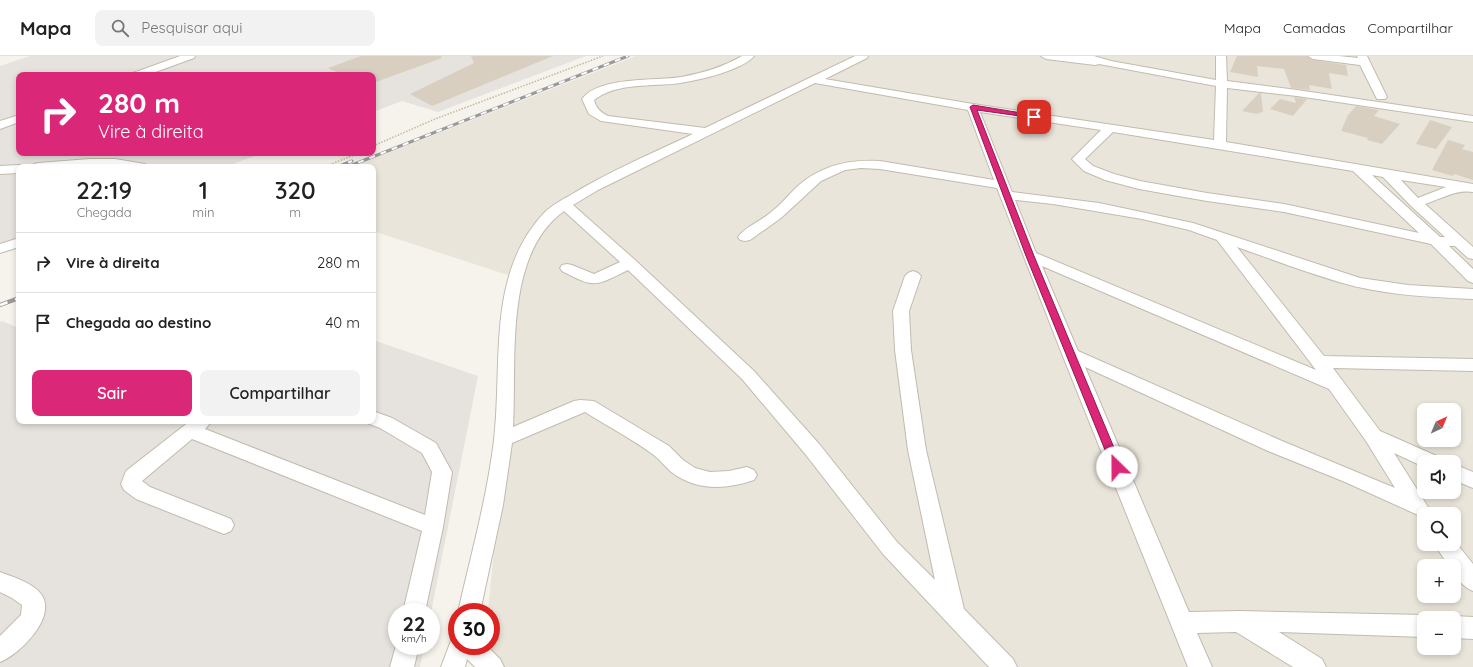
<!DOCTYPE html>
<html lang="pt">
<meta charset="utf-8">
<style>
:root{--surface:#fff;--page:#f2f2f2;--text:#222;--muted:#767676;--line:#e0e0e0;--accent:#db2777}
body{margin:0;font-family:Quicksand,sans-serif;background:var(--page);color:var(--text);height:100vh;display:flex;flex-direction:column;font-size:15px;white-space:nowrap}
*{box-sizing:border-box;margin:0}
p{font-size:13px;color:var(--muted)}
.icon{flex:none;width:22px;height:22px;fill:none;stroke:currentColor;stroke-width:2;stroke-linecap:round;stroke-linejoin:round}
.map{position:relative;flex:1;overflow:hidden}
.side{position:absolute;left:16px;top:108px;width:360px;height:260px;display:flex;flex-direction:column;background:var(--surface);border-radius:8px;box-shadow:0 2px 6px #0003}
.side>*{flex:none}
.top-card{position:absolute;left:16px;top:16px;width:360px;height:84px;border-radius:8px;box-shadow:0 2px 6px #0003;background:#db2777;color:#fff;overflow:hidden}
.needle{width:26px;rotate:44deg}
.controls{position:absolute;left:1417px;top:347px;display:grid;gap:8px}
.controls a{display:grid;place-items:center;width:44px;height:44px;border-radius:8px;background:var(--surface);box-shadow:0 2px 6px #0003;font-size:20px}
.speed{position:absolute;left:388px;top:547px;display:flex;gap:8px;font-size:20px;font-weight:700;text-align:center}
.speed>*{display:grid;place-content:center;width:52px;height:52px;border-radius:50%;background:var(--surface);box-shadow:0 2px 6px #0003;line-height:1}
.speed small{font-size:10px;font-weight:400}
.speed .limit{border:6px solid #d22;background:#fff;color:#111}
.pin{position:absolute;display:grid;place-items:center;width:34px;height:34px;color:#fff;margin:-17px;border-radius:8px;box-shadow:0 2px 6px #0006}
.me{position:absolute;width:44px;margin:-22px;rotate:337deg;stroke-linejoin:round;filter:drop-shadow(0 0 3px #0008)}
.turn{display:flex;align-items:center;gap:14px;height:84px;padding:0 16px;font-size:18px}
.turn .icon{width:52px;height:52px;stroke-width:2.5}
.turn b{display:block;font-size:28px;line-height:34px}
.eta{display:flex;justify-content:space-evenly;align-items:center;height:68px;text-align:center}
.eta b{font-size:24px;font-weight:600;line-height:28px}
.primary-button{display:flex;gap:8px;margin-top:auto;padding:8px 16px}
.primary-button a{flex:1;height:46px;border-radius:8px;background:var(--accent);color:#fff;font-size:16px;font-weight:600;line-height:46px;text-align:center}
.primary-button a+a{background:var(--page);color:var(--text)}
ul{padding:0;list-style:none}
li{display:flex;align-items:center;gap:12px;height:60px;padding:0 16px;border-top:1px solid var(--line)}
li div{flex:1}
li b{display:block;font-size:15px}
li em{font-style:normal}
header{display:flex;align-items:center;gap:24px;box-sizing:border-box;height:56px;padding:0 20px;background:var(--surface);border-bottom:1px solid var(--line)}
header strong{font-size:19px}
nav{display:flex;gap:22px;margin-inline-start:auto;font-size:14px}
.search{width:280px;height:36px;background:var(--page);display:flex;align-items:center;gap:10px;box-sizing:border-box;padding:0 14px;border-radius:8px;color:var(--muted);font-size:15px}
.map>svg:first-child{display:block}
.residential{fill:#eae5da;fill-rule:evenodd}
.industrial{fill:#e6e2dd}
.building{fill:#d8cfc1}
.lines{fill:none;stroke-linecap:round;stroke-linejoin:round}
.minor-casing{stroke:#c2bbae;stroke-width:2}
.path{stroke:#c4b79f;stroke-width:1.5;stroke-dasharray:1.5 1.5;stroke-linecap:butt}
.minor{fill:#fff;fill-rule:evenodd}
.rail-far1-casing{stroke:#9a9a9a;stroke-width:3}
.rail-casing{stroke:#9a9a9a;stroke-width:4}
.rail-far1{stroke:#fff;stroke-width:2;stroke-dasharray:6;stroke-linecap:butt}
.rail{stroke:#fff;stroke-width:2.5;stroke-dasharray:8;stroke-linecap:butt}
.route{fill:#db2777;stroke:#8e194d}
</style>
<header>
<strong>Mapa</strong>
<div class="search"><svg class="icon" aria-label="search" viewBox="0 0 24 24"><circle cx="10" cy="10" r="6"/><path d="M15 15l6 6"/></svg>Pesquisar aqui</div>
<nav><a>Mapa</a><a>Camadas</a><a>Compartilhar</a></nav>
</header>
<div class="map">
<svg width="1473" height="611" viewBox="0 0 1473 611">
<rect width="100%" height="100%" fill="#f6f3ec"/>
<path class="residential" d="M636 0H1473V611H483L485 590H491V556H488L520 223 373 175V111H352ZM1424 354H1454V384H1424ZM1424 406H1454V436H1424ZM1424 458H1454V488H1424ZM1424 510H1454V540H1424ZM1424 562H1454V592H1424Z"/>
<g class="industrial">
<path d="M30 0H586L438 56 402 45 373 56V19H19V97H263L225 111H19V187L0 194V10Z"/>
<path d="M2 265 19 272V365H373V284L478 320 431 556H397V590H424L420 611H0V266Z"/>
</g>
<g class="building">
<path d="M361 0H441L442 2 373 27V19H343L328 12Z"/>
<path d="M471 0H553L432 50 410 38 474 7Z"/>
<path d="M1237 0H1307L1313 4 1346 9 1348 20 1329 17 1332 33 1309 29 1310 34 1291 32 1284 13 1257 10 1258 21 1230 16Z"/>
<path d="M1259 37H1261L1263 56 1256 58 1242 55Z"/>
<path d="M1294 41 1307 43 1293 60 1270 53 1280 43 1296 47Z"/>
<path d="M1356 50 1379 54 1374 60 1400 68 1382 88 1367 84 1368 82 1341 75 1348 59Z"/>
<path d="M1430 64 1452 71 1436 93 1416 88Z"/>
<path d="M1448 84 1465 89 1462 93 1473 96V124L1454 118 1453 120 1432 114Z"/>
</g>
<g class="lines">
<g class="minor-casing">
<g id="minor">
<path d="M180 0H195L194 2 147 19H132L133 17Z"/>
<path d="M742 0H754C749 6 740 10 733 13 716 20 698 24 680 27 652 31 617 26 594 44 596 52 600 56 608 60L705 72 855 0H868L867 2 825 23 973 48 1214 84 1216 30 1099 8 1095 9 1046 3 1041 0H1094L1111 5 1216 24V0H1226L1227 25 1297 34 1473 60V66L1297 40 1227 32 1226 86 1473 128V136C1457 133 1440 143 1425 148L1473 191V203L1468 202 1455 190H1449L1473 213V227L1468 225 1431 188 1284 156 1207 145 1139 133 1105 124 1084 115 1072 103 1101 74 980 56 1012 136 1099 147 1193 167 1360 222 1408 229 1473 233V243C1428 241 1382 239 1339 226 1305 216 1271 203 1237 191L1324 300 1473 303V315L1333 312 1380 375 1439 401 1442 406H1424V411L1394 397 1428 451 1425 457 1418 459 1345 426 1268 395 1085 311 1189 556 1240 555 1424 559 1431 562H1424V581L1279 576 1322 603 1326 611H1293L1236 576 1197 577 1212 611H1188L1062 298 997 132 880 113 861 112 845 114 821 125 781 162 750 184 745 185 740 184 738 181C745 171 761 165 770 157 781 149 789 138 799 129 822 109 850 103 880 105L994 124 968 54 815 27 598 134 573 149 635 204 754 315 820 389 897 486 935 524 908 394 895 294 893 255 905 220 908 217 913 215 918 217 921 220 909 255 911 294 926 394 964 553 1013 603 1017 611H989L883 498 806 399 742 323 628 214C595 230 596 233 562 215L560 212 562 209 567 208 572 209 594 218 620 206 564 155C503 199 517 305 513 371L574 345 580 344 594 345 669 390 683 404 695 412 710 416 729 415 747 411 754 414 757 419 754 424C725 434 695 435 670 415 665 410 660 404 655 400 634 384 607 370 585 356L512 387 503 449 480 556H458C471 499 487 442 494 384 503 307 486 219 544 157 553 148 564 143 574 137 612 114 653 97 693 78L601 65 589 58 582 43C599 20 656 25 681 21 703 17 723 11 742 0ZM1113 76 1353 115 1419 177 1284 148 1207 137 1140 125 1114 118 1093 110 1085 103ZM1372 119 1383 121 1411 150 1445 181H1440ZM1401 124 1446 131 1418 142ZM1015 144 1053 148 1142 163 1189 174 1217 184 1316 314 1036 197ZM1042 210 1329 333 1366 385 1395 432 1282 385 1078 295Z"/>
<path d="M1308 0H1339L1358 2 1357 0H1367L1387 41 1385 43H1377L1360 9 1313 3Z"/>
<path d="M19 59V66L0 73V65Z"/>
<path d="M90 103H115L145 108 147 111H32L34 108 38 107Z"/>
<path d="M19 109 24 111H19V117L0 118V110Z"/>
<path d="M19 182V191L0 197V188Z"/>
<path d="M373 355 392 362 436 387 452 416 443 471 425 556H403L422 475 192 383 142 425 150 431 231 463 234 469 231 475 224 478 136 443 124 434 121 428 126 415 190 365H212L205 373 425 459 432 416 422 397 380 372 367 367 366 365H373Z"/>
<path d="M1454 408 1473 416V432L1454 424Z"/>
<path d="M1454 484 1473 508V535C1463 531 1454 521 1454 510H1449L1434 488H1454Z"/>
<path d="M0 516C13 521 33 527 41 538 58 561 19 599 0 606V580L21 559 22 549 12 542 0 536Z"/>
<path d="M1454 560 1473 561V583L1454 582V562H1450Z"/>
<path d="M457 580V590H487L500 603 504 611H475L467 603 465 611H441L452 582Z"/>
<path d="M397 586V590H419L414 611H390Z"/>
</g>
</g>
<g class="path">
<path d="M373 90 435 63 603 0"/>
<path d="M324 111 359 97"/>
</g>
<use href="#minor" class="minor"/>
<g class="rail-far1-casing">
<g id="rail-far1">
<path d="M337 111 352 105"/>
<path d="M347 111 628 0"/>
</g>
</g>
<g class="rail-casing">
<path id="rail" d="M0 249 19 242"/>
</g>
<use href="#rail-far1" class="rail-far1"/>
<use href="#rail" class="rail"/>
</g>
<path class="route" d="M973 49 1034 59 1037 61 1034 62 977 54 1034 200 1122 411 1121 414H1114L1112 411 1026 200 970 51Z"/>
</svg>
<div class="controls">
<a><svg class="needle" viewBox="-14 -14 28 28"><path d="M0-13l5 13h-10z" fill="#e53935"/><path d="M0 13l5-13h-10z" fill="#767676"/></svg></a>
<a><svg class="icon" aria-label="sound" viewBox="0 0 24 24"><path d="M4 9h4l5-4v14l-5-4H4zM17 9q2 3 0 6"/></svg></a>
<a><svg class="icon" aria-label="search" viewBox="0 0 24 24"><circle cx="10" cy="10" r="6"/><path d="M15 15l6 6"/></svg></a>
<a>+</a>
<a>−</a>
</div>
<div class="speed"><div>22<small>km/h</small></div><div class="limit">30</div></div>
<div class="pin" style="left:1034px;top:61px;background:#d93025"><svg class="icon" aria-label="arrive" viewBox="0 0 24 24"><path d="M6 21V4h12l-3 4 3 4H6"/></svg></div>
<svg class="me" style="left:1117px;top:411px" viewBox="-20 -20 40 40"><circle r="19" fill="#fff"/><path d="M0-13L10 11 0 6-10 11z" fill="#db2777"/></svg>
<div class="top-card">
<div class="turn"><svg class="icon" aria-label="right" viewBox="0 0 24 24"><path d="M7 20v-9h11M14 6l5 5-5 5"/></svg><div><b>280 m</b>Vire à direita</div></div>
</div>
<section class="side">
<div class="eta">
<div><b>22:19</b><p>Chegada</p></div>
<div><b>1</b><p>min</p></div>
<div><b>320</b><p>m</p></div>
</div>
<ul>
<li><svg class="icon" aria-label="right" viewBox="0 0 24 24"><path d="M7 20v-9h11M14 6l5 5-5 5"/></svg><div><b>Vire à direita</b></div><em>280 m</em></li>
<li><svg class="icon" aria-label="arrive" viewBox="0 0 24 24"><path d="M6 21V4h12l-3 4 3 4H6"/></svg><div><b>Chegada ao destino</b></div><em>40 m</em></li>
</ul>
<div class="primary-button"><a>Sair</a><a>Compartilhar</a></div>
</section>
</div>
